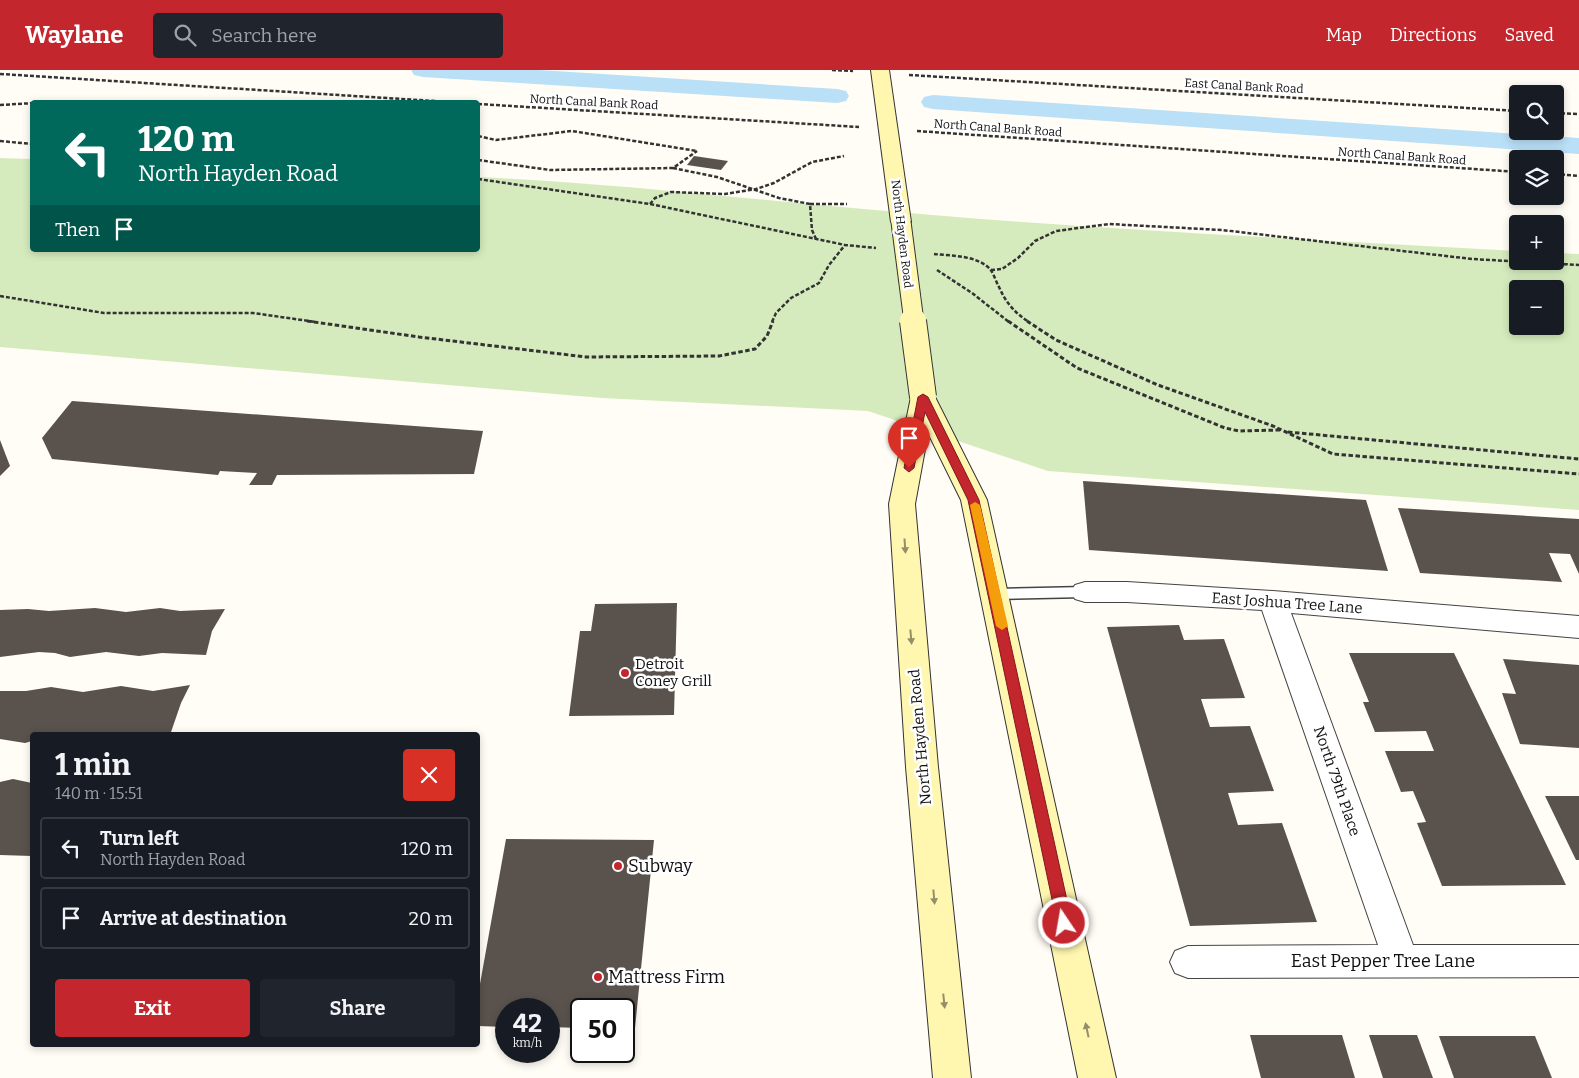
<!DOCTYPE html>
<meta charset="utf-8">
<style>
:root{--surface:#171b24;--page:#20242c;--text:#f1f3f6;--muted:#9ea1a6;--line:#363941;--accent:#c4262e}
body{margin:0;font-family:Bitter,serif;background:var(--page);color:var(--text);height:100vh;display:flex;flex-direction:column;font-size:19px;white-space:nowrap}
*{box-sizing:border-box;margin:0}
p{font-size:16px;color:var(--muted)}
.icon{flex:none;width:28px;height:28px;fill:none;stroke:currentColor;stroke-width:2;stroke-linecap:round;stroke-linejoin:round}
.map{position:relative;flex:1;overflow:hidden}
.sheet{position:absolute;left:30px;top:662px;width:450px;height:315px;display:flex;flex-direction:column;background:var(--surface);border-radius:5px;box-shadow:0 2px 8px #0003}
.sheet>*{flex:none}
.guide{position:absolute;left:30px;top:30px;width:450px;height:152px;border-radius:5px;box-shadow:0 2px 8px #0003;background:#00695c;color:#fff;overflow:hidden}
.fabs{position:absolute;left:1509px;top:15px;display:grid;gap:10px}
.fabs a{display:grid;place-items:center;width:55px;height:55px;border-radius:5px;background:var(--surface);box-shadow:0 2px 8px #0003;font-size:25px}
.speed{position:absolute;left:495px;top:928px;display:flex;gap:10px;font-size:25px;font-weight:700;text-align:center}
.speed>*{display:grid;place-content:center;width:65px;height:65px;border-radius:50%;background:var(--surface);box-shadow:0 2px 8px #0003;line-height:1}
.speed small{font-size:12px;font-weight:400}
.speed .limit{border:2px solid #111;border-radius:8px;background:#fff;color:#111}
.pin{position:absolute;display:grid;place-items:center;width:42px;height:42px;color:#fff;margin:-51px -21px;border-radius:50% 50% 50% 0;rotate:-45deg;box-shadow:0 0 5px #0007}
.pin .icon{rotate:45deg}
.me{position:absolute;width:55px;margin:-28px;rotate:348deg;stroke-linejoin:round;filter:drop-shadow(0 0 4px #0008)}
.turn{display:flex;align-items:center;gap:18px;height:105px;padding:0 25px;font-size:22px}
.turn .icon{width:65px;height:65px;stroke-width:2.5}
.turn b{display:block;font-size:35px;line-height:42px}
.then{display:flex;align-items:center;height:48px;padding:0 25px;background:#0003;gap:10px;font-size:19px}
.round{display:grid;place-items:center;flex:none;width:52px;height:52px;border-radius:5px;background:var(--page)}
.head{display:flex;align-items:center;justify-content:space-between;height:85px;padding:0 25px}
h1{font-size:30px;font-weight:700;line-height:38px}
.cta{display:flex;gap:10px;margin-top:auto;padding:10px 25px}
.cta a{flex:1;height:58px;border-radius:5px;background:var(--accent);color:#fff;font-size:20px;font-weight:700;line-height:58px;text-align:center}
.cta a+a{background:var(--page);color:var(--text)}
ul{padding:0;list-style:none}
li{display:flex;align-items:center;gap:15px;height:62px;margin:0 10px 8px;padding:0 15px;border:2px solid var(--line);border-radius:5px}
li div{flex:1}
li b{display:block;font-size:19px}
li em{font-style:normal}
header{display:flex;align-items:center;gap:30px;box-sizing:border-box;height:70px;padding:0 25px;background:var(--accent);color:#fff}
header strong{font-size:24px}
nav{display:flex;gap:28px;margin-inline-start:auto;font-size:18px}
.search{width:350px;height:45px;background:var(--page);display:flex;align-items:center;gap:12px;box-sizing:border-box;padding:0 18px;border-radius:5px;color:var(--muted);font-size:19px}
.map>svg:first-child{display:block}
.green{fill:#d5ebbd;fill-rule:evenodd}
.lines{fill:none;stroke-linecap:round;stroke-linejoin:round}
.canal{fill:#b9e0f7;fill-rule:evenodd}
.building{fill:#5a524d}
.service-casing{stroke:#444;stroke-width:3}
.minor-casing{stroke:#444;stroke-width:2}
.secondary-casing{stroke:#333;stroke-width:2}
.path-far1{stroke:#333;stroke-width:2.5;stroke-dasharray:4 2;stroke-linecap:butt}
.path{stroke:#333;stroke-width:3;stroke-dasharray:4.5 2.5;stroke-linecap:butt}
.service{fill:#fff;fill-rule:evenodd}
.minor{fill:#fff;fill-rule:evenodd}
.secondary{fill:#fff6b0;fill-rule:evenodd}
.secondary-bridge-far1-casing{stroke:#333;stroke-width:21;stroke-linecap:butt}
.secondary-bridge-casing{stroke:#333;stroke-width:28;stroke-linecap:butt}
.secondary-bridge-far1{stroke:#fff6b0;stroke-width:19}
.secondary-bridge{stroke:#fff6b0;stroke-width:26}
.oneway{fill:#948f68}
.route{fill:#c4262e;stroke:#7f191e}
.slow{fill:#f59e0b}
.poi-dot{fill:#c4262e;stroke:#fff;stroke-width:2}
.labels{text-anchor:middle;dominant-baseline:central;stroke-width:5;stroke-linejoin:round;paint-order:stroke}
.far-street-label{font-size:12px;fill:#111;stroke:#fff}
.street-label{font-size:15px;fill:#111;stroke:#fff}
.poi-label{font-size:15px;fill:#111;stroke:#fff;text-anchor:start}
.near-poi-label{font-size:18px;fill:#111;stroke:#fff;text-anchor:start}
.near-street-label{font-size:18px;fill:#111;stroke:#fff}
</style>
<header>
<strong>Waylane</strong>
<div class="search"><svg class="icon" aria-label="search" viewBox="0 0 24 24"><circle cx="10" cy="10" r="6"/><path d="M15 15l6 6"/></svg>Search here</div>
<nav><a>Map</a><a>Directions</a><a>Saved</a></nav>
</header>
<div class="map">
<svg width="1579" height="1008" viewBox="0 0 1579 1008">
<rect width="100%" height="100%" fill="#fffdf5"/>
<path class="green" d="M0 88 32 89V180H478V107C629 114 780 133 932 145 1127 161 1322 170 1517 181L1518 191H1555V183L1579 184V440L1048 401 868 341 602 328 0 277ZM1518 219H1555V256H1518Z"/>
<g class="lines">
<g class="canal">
<path d="M411 0H539L837 19 846 21 849 26 846 31 837 33 423 7 414 5Z"/>
<path d="M933 25 1579 68V84L933 39 924 37 921 32 924 27Z"/>
</g>
</g>
<g class="building">
<path d="M694 86 728 91 721 100 687 95Z"/>
<path d="M72 331 483 361 474 404 277 405 272 415H249L257 403 220 401 218 405 52 389 42 368Z"/>
<path d="M0 370 10 396 0 406Z"/>
<path d="M1083 411 1366 430 1388 501 1089 480Z"/>
<path d="M1398 438 1579 449V504L1570 484 1549 483 1562 512 1420 503Z"/>
<path d="M677 533 674 645 569 646 580 561H591L595 534Z"/>
<path d="M95 538 126 542 160 538 180 541 225 539 212 561 206 585 162 583 139 586 106 582 70 587 55 583 39 582 0 587V540L28 539 49 541Z"/>
<path d="M1179 555 1184 570 1224 569 1245 628 1201 629 1210 657 1250 656 1274 721 1228 723 1238 755 1282 753 1317 852 1190 856 1107 557Z"/>
<path d="M1349 583H1454L1566 815 1442 816 1417 753 1426 752 1413 721 1401 722 1385 681H1434L1426 661 1375 662 1363 632H1369Z"/>
<path d="M1503 589 1579 595V678L1520 674 1502 623 1516 624Z"/>
<path d="M190 615 181 633 170 665H32V671L25 673 0 669V621H26L51 617 83 622 121 616 153 621Z"/>
<path d="M13 709 32 713V786L0 785V712Z"/>
<path d="M1545 726H1579V790H1576Z"/>
<path d="M506 769 654 770 635 958H624V939H581V958L549 957V939H506V957L478 956V925Z"/>
<path d="M1250 965H1342L1355 1008H1261Z"/>
<path d="M1369 965H1417L1433 1008H1383Z"/>
<path d="M1439 966H1535L1552 1008H1454Z"/>
</g>
<g class="lines">
<g class="service-casing">
<path id="service" d="M1085 517 1090 518 1093 522 1090 526 1085 527 995 529 990 528 987 524 990 520 995 519Z"/>
</g>
<g class="minor-casing">
<path id="minor" d="M1085 512H1127L1273 521 1579 546V568L1291 543 1413 875H1579V907L1188 908 1175 903 1170 892 1175 881 1188 876 1378 875 1262 540 1127 532H1085L1075 529 1071 522 1075 515Z"/>
</g>
<g class="secondary-casing">
<g id="secondary">
<path d="M871 0H889L911 152 908 156 901 158 894 156 891 152Z"/>
<path d="M923 320 931 322 935 327 987 430 1116 1008H1078L961 430 928 363 915 434 938 697 971 1008H933L906 697 889 434 911 327 915 322Z"/>
</g>
</g>
<g class="path-far1">
<path d="M832 0 853 1"/>
<path d="M0 4 451 32"/>
<path d="M909 5 1518 41"/>
<path d="M478 34 859 57"/>
<path d="M0 35 52 32"/>
<path d="M1555 43 1579 44"/>
<path d="M917 61 1518 102"/>
<path d="M478 66 496 70 572 61 697 81"/>
<path d="M0 71 32 74"/>
<path d="M478 90 550 100 673 98 697 81"/>
<path d="M673 98 717 107 779 128 810 134 812 160 816 169"/>
<path d="M1555 104 1579 106"/>
<path d="M478 109 650 134 845 175 876 178"/>
<path d="M650 134 655 128 671 122 725 124 756 119 774 113 812 92 844 86"/>
<path d="M810 134H847"/>
<path d="M934 184C952 186 976 185 990 199 994 204 996 212 999 217 1006 233 1015 243 1029 252"/>
<path d="M937 200 972 223 1009 252"/>
<path d="M991 200 1002 199 1018 188 1035 171 1056 161 1109 154 1222 160 1472 189 1579 195"/>
<path d="M0 226 104 243H253L316 252"/>
<path d="M772 252 776 243 791 228 819 213 829 195 845 175"/>
</g>
<g class="path">
<path d="M307 251 419 267 586 287 719 286 755 279 767 266 773 251"/>
<path d="M1008 251 1077 298 1225 358 1239 361 1280 360"/>
<path d="M1027 251 1056 270 1158 315 1273 356 1333 384 1579 404"/>
<path d="M1288 362 1579 389"/>
</g>
<use href="#service" class="service"/>
<use href="#minor" class="minor"/>
<use href="#secondary" class="secondary"/>
<g class="secondary-bridge-far1-casing">
<path id="secondary-bridge-far1" d="M901 152 914 252"/>
</g>
<g class="secondary-bridge-casing">
<path id="secondary-bridge" d="M913 251 923 327"/>
</g>
<use href="#secondary-bridge-far1" class="secondary-bridge-far1"/>
<use href="#secondary-bridge" class="secondary-bridge"/>
</g>
<defs><path id="oneway-solid" d="M-6-.8H1V-3.2L6.5 0L1 3.2V.8H-6Z" transform="scale(1.25)"/></defs>
<g class="oneway">
<use href="#oneway-solid" transform="translate(905 476) rotate(86)"/>
<use href="#oneway-solid" transform="translate(911 567) rotate(85)"/>
<use href="#oneway-solid" transform="translate(934 827) rotate(85)"/>
<use href="#oneway-solid" transform="translate(944 931) rotate(84)"/>
<use href="#oneway-solid" transform="translate(1087 960) rotate(-102)"/>
</g>
<path class="route" d="M923 324 928 327 979 430 1072 853 1070 858 1064 860 1059 858 1057 853 968 430 925 342 914 398 909 402 904 398 918 327Z"/>
<path class="slow" d="M975 432 980 435 1008 556 1002 560 996 556 970 435Z"/>
<g class="poi-dot">
<circle cx="625" cy="603" r="5"/>
<circle cx="618" cy="796" r="5"/>
<circle cx="598" cy="907" r="5"/>
</g>
<g class="labels">
<g class="far-street-label">
<text transform="translate(1244 16) rotate(3)">East Canal Bank Road</text>
<text transform="translate(594 32) rotate(3)">North Canal Bank Road</text>
<text transform="translate(998 58) rotate(4)">North Canal Bank Road</text>
<text transform="translate(1402 86) rotate(4)">North Canal Bank Road</text>
<text transform="translate(902 164) rotate(83)">North Hayden Road</text>
</g>
<g class="street-label">
<text transform="translate(1287 533) rotate(4)">East Joshua Tree Lane</text>
<text transform="translate(920 667) rotate(-95)">North Hayden Road</text>
<text transform="translate(1337 711) rotate(71)">North 79th Place</text>
</g>
<g class="poi-label">
<text x="635" y="594">Detroit<tspan x="635" dy="17">Coney Grill</tspan></text>
</g>
<g class="near-poi-label">
<text x="628" y="796">Subway</text>
<text x="608" y="907">Mattress Firm</text>
</g>
<g class="near-street-label">
<text x="1383" y="891">East Pepper Tree Lane</text>
</g>
</g>
</svg>
<div class="fabs">
<a><svg class="icon" aria-label="search" viewBox="0 0 24 24"><circle cx="10" cy="10" r="6"/><path d="M15 15l6 6"/></svg></a>
<a><svg class="icon" aria-label="layers" viewBox="0 0 24 24"><path d="M12 4l9 5-9 5-9-5zM3 14l9 5 9-5"/></svg></a>
<a>+</a>
<a>−</a>
</div>
<div class="speed"><div>42<small>km/h</small></div><div class="limit">50</div></div>
<div class="pin" style="left:909px;top:398px;background:#d93025"><svg class="icon" aria-label="arrive" viewBox="0 0 24 24"><path d="M6 21V4h12l-3 4 3 4H6"/></svg></div>
<svg class="me" style="left:1064px;top:853px" viewBox="-20 -20 40 40"><circle r="17" fill="#c4262e" stroke="#fff" stroke-width="3"/><path d="M0-11L8 9 0 5-8 9z" fill="#fff"/></svg>
<div class="guide">
<div class="turn"><svg class="icon" aria-label="left" viewBox="0 0 24 24"><path d="M17 20v-9H6M10 6l-5 5 5 5"/></svg><div><b>120 m</b>North Hayden Road</div></div>
<div class="then">Then<svg class="icon" aria-label="arrive" viewBox="0 0 24 24"><path d="M6 21V4h12l-3 4 3 4H6"/></svg></div>
</div>
<section class="sheet">
<div class="head"><div><h1>1 min</h1><p>140 m · 15:51</p></div><a class="round" style="background:#d93025;color:#fff"><svg class="icon" aria-label="close" viewBox="0 0 24 24"><path d="M6 6l12 12M18 6L6 18"/></svg></a></div>
<ul>
<li><svg class="icon" aria-label="left" viewBox="0 0 24 24"><path d="M17 20v-9H6M10 6l-5 5 5 5"/></svg><div><b>Turn left</b><p>North Hayden Road</p></div><em>120 m</em></li>
<li><svg class="icon" aria-label="arrive" viewBox="0 0 24 24"><path d="M6 21V4h12l-3 4 3 4H6"/></svg><div><b>Arrive at destination</b></div><em>20 m</em></li>
</ul>
<div class="cta"><a>Exit</a><a>Share</a></div>
</section>
</div>
